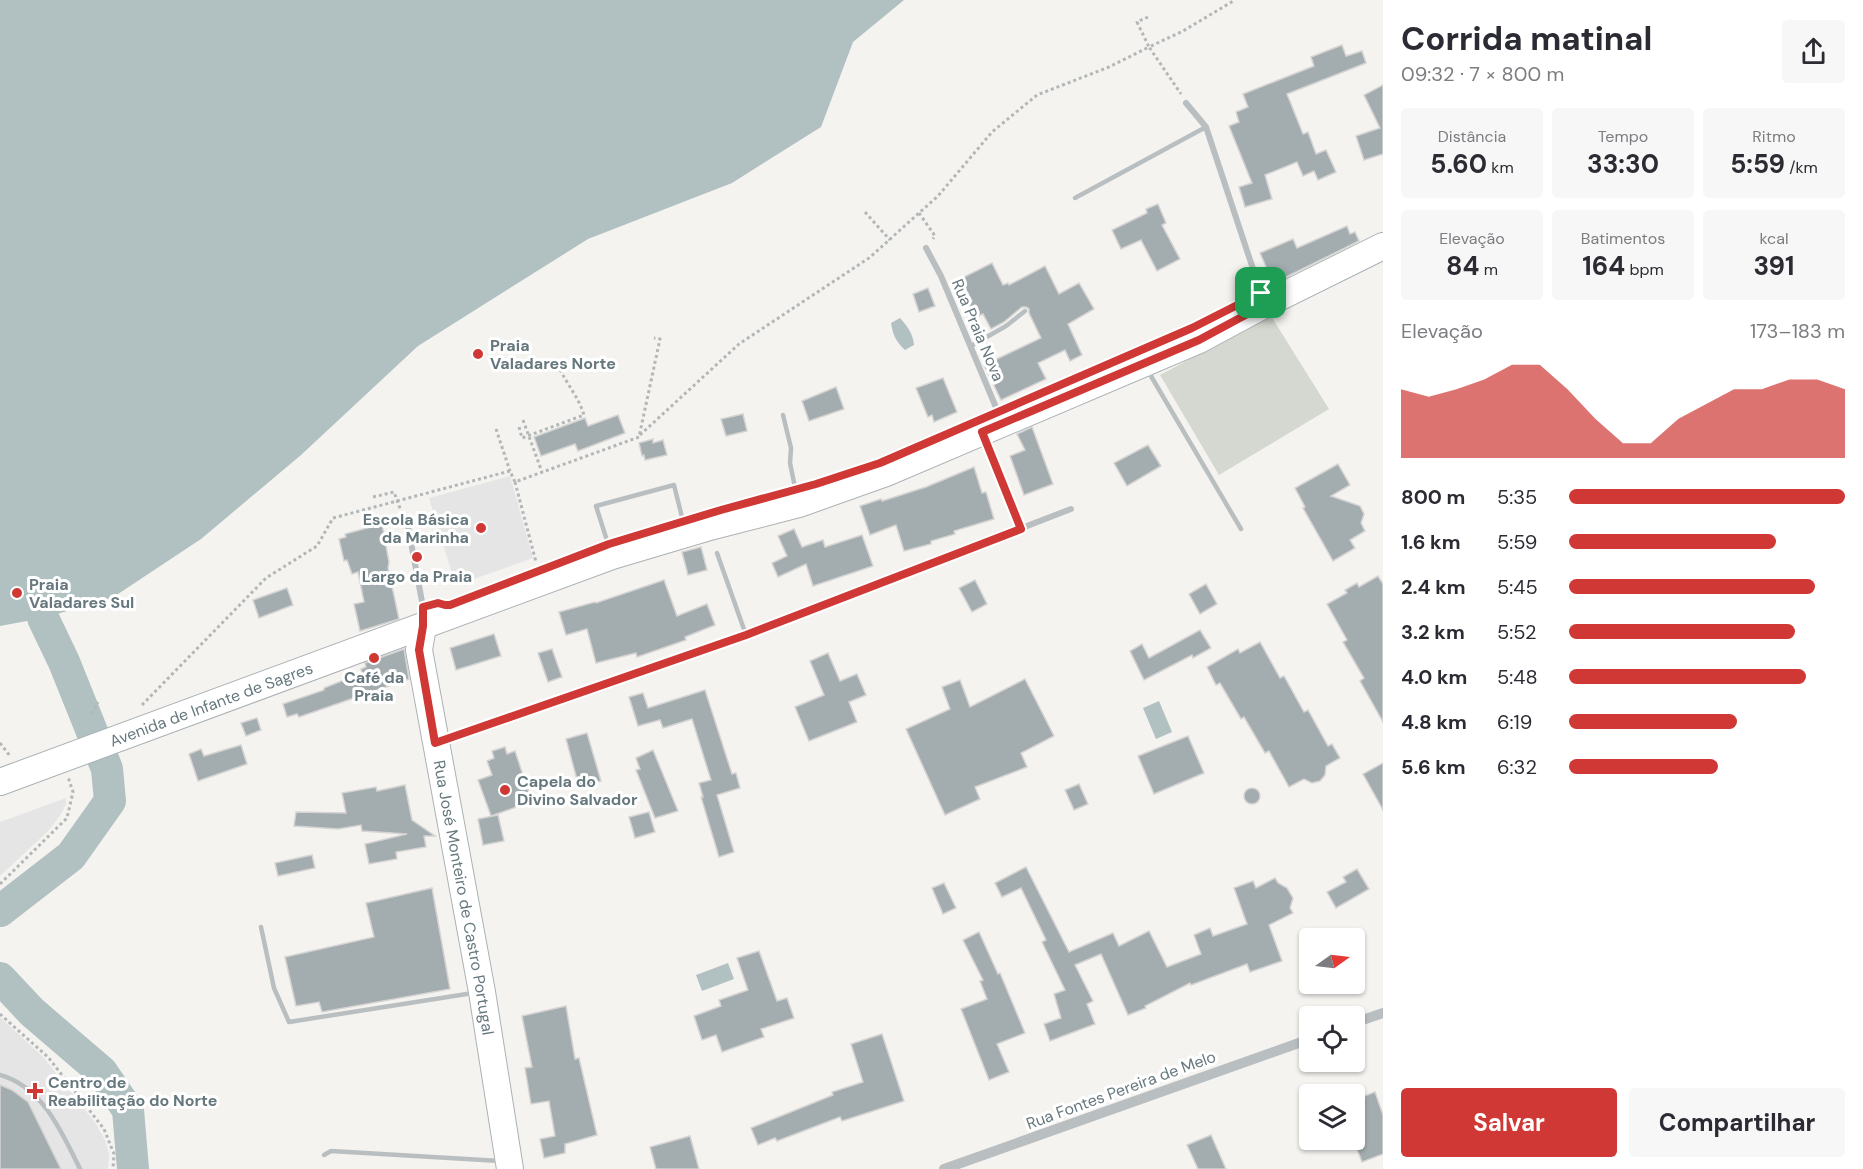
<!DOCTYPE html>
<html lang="pt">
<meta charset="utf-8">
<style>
:root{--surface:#fff;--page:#f7f7f7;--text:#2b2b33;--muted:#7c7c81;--accent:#cf3834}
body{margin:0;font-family:"DM Sans",sans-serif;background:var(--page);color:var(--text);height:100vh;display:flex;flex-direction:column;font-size:22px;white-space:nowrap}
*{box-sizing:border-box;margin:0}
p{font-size:20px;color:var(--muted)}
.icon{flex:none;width:33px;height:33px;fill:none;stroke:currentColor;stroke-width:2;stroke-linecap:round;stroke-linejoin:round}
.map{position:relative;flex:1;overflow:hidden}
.side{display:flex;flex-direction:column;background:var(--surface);width:480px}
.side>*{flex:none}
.needle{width:39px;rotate:76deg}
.controls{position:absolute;left:1299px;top:928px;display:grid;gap:12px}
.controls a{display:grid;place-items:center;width:66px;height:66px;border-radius:6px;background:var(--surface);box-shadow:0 2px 4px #0004;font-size:30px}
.pin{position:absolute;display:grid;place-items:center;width:51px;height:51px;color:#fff;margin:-26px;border-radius:12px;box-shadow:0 3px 9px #0006}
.round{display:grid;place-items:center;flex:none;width:63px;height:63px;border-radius:6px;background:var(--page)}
.headline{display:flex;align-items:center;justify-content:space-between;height:102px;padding:0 18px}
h1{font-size:33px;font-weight:700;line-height:45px}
.stats{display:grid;grid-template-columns:repeat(3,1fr);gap:9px;height:102px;padding:6px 18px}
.stats div{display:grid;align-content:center;border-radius:6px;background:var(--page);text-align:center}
.stats b{font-size:26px;font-weight:700}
.stats small{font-size:16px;font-weight:400}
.stats p{font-size:16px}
.chart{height:168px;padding:12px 18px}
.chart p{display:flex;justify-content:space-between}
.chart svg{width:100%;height:108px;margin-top:6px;fill:var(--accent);opacity:.7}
.button{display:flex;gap:12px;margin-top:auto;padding:12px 18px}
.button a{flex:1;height:69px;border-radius:6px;background:var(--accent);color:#fff;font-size:24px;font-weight:700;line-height:69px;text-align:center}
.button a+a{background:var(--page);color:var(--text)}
ul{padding:0 18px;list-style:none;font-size:20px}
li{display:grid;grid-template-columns:96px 72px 1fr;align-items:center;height:45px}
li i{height:15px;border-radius:8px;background:var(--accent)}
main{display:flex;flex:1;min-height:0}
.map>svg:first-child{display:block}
.built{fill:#e4e5e4}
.green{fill:#d4d8d0}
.water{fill:#b1c0c1}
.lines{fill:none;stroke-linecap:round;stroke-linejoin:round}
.river{stroke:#b1c0c1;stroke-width:32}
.building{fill:#a3acaf;stroke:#d5d4d3;stroke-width:1.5}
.secondary-casing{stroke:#abb2b5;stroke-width:28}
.path{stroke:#b3b7b8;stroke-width:3;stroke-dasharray:3 3;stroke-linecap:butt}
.service{stroke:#b9bec0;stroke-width:4.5}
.minor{stroke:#b9bec0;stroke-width:6}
.tertiary{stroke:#b9bec0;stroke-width:10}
.secondary{stroke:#fff;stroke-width:26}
.route-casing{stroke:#fff;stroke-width:12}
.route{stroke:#cf3834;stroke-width:8}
.poi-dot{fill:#cf3834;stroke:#fff;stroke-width:2}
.labels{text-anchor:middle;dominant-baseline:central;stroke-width:6;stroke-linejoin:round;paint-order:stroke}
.street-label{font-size:16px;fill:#66787e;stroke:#fff}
.poi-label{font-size:16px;font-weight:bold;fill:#66787e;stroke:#fff;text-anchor:start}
</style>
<main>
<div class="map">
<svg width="1383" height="1169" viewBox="0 0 1383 1169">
<rect width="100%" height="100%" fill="#f4f3f0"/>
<g class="built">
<path d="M 510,476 L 533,558 L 457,585 L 455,583 L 429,498 Z"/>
<path d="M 66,798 L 66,804 L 61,814 L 49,830 L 0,876 L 0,822 Z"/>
<path d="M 0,1017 L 44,1058 L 96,1124 L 105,1140 L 109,1154 L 108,1169 L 0,1169 Z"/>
</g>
<path class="green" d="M 1271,316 L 1329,409 L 1219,475 L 1160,375 Z"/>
<g class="water">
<path d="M 0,0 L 904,0 L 853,42 L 821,127 L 732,183 L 588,239 L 418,346 L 301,455 L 201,539 L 112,598 L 43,618 L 0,626 Z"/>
<path d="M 900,318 C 908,327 913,334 914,345 L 905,350 C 896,342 893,335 891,323 Z"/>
<path d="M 1159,701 L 1172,732 L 1156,739 L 1143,708 Z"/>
<path d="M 728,963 L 734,979 L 702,991 L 696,975 Z"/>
</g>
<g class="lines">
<g class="river">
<path d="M 0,911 L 71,856 L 110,801 L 107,769 L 64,662 L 43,618"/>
<path d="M 0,978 L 32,1012 L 102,1072 L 128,1110 L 133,1169"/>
</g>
</g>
<g class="building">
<path d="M 1342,45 L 1346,56 L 1362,51 L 1366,63 L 1287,94 L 1303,134 L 1308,132 L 1316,154 L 1326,150 L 1336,172 L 1318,180 L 1314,171 L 1303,176 L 1297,162 L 1265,175 L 1272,199 L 1245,207 L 1239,187 L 1252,183 L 1229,126 L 1239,122 L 1236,112 L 1248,107 L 1243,94 L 1314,66 L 1311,57 Z"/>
<path d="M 1383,85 L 1383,154 L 1364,160 L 1356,136 L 1380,128 L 1364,95 Z"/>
<path d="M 1158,204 L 1166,223 L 1162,225 L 1180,259 L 1157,271 L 1141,240 L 1121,249 L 1112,230 L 1147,213 L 1146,209 Z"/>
<path d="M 1347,226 L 1350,234 L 1355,232 L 1359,241 L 1280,280 L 1278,275 L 1271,278 L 1260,253 L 1293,239 L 1297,248 Z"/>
<path d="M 992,263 L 1003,285 L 1008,283 L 1009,285 L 1045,266 L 1059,294 L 1079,283 L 1094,309 L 1068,324 L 1082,355 L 1070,361 L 1065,350 L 1038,363 L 1046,379 L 1001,400 L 984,365 L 1041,338 L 1029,313 L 1029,309 L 1026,307 L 1022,307 L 1004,322 L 991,329 L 983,314 L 976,317 L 968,303 L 972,301 L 960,279 Z"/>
<path d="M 928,288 L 935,306 L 919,312 L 913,294 Z"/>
<path d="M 943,378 L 957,412 L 934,422 L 932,415 L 928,417 L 916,388 Z"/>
<path d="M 836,387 L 844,409 L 809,421 L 802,401 Z"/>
<path d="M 743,414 L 747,431 L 726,436 L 721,419 Z"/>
<path d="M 618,415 L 625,433 L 578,451 L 575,444 L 541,456 L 534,437 L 585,418 L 588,426 Z"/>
<path d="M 1032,427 L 1053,484 L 1024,495 L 1010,456 L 1025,450 L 1017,434 Z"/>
<path d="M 653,439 L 653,443 L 663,440 L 667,455 L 645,460 L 644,455 L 642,456 L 639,443 Z"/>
<path d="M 1148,445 L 1161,466 L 1127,486 L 1114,463 Z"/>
<path d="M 1338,464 L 1350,485 L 1331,496 L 1360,506 L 1364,514 L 1361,523 L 1365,531 L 1350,540 L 1355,548 L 1333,561 L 1303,508 L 1305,507 L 1295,488 Z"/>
<path d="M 974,467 L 982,493 L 986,492 L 994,519 L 954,531 L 955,534 L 931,541 L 931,544 L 904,551 L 896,525 L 870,535 L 860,506 L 881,499 L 882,501 L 926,487 Z"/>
<path d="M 382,524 L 389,562 L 388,568 L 399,619 L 360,631 L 354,604 L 364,602 L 358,572 L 352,574 L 347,560 L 344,561 L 339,539 L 346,537 L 345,534 Z"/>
<path d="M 794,529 L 802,547 L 823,540 L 825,547 L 862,535 L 873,566 L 813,586 L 806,564 L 778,577 L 772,563 L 787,556 L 778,536 Z"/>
<path d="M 701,547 L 707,570 L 688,575 L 682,552 Z"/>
<path d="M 1378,576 L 1383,584 L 1383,722 L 1360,681 L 1364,678 L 1343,642 L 1347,640 L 1327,604 L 1347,593 L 1345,590 L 1357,583 L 1359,587 Z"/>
<path d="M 664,580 L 677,616 L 707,604 L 715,625 L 685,637 L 686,640 L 637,657 L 636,653 L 596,663 L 587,629 L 566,635 L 559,612 L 595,602 L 596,603 Z"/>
<path d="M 975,580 L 987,604 L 972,612 L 959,588 Z"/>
<path d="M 1206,584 L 1217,604 L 1200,614 L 1189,594 Z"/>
<path d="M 287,588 L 293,605 L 259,618 L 253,600 Z"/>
<path d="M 1200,630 L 1211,648 L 1193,658 L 1192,655 L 1144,680 L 1130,651 L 1142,644 L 1149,658 Z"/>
<path d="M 494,634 L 501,656 L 456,670 L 450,648 Z"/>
<path d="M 1260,642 L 1280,678 L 1284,676 L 1304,712 L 1308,710 L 1328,746 L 1332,744 L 1340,758 L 1326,766 L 1325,775 L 1320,781 L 1312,783 L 1304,779 L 1289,787 L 1269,751 L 1265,753 L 1244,717 L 1241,719 L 1220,683 L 1216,685 L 1207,667 L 1238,649 L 1240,653 Z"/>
<path d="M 404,649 L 409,679 L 299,717 L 297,714 L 287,717 L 283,704 L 324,690 L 324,688 L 362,673 L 361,669 L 366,667 L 365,663 Z"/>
<path d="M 552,649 L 562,677 L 548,682 L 538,653 Z"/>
<path d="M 828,653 L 840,681 L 857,674 L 866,695 L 849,702 L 857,722 L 809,741 L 795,707 L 824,695 L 810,661 Z"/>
<path d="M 1025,679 L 1054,736 L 1021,753 L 1027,767 L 975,787 L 980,799 L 945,815 L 906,729 L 950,709 L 942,687 L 960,680 L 970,707 Z"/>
<path d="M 705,690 L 732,774 L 736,773 L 740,788 L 717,795 L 734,852 L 719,857 L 701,797 L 703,797 L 699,783 L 711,780 L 692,719 L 663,728 L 660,720 L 638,726 L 629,697 L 643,693 L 648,708 Z"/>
<path d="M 257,718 L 261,730 L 246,736 L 241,723 Z"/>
<path d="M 587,733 L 601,781 L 579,787 L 566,739 Z"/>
<path d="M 1188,736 L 1204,773 L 1154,794 L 1138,756 Z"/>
<path d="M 241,745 L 247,764 L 198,781 L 189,754 L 201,749 L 204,756 Z"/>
<path d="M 505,747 L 507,754 L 515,751 L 531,799 L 524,802 L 525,804 L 491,816 L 478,780 L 492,775 L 487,761 L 494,758 L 492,751 Z"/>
<path d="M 653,750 L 678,811 L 655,818 L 636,770 L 640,769 L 636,758 Z"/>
<path d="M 1383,763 L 1383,810 L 1363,774 Z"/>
<path d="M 1079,784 L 1088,804 L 1074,810 L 1065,790 Z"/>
<path d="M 405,785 L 412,820 L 435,836 L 424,836 L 426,847 L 396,852 L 397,859 L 369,864 L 365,844 L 407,834 L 362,831 L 361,825 L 338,829 L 294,826 L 296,812 L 346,813 L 342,793 L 376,787 L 377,791 Z"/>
<circle cx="1252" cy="796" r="8"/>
<path d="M 649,812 L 655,832 L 635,838 L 629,817 Z"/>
<path d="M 498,815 L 504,841 L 483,845 L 478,819 Z"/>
<path d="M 312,855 L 315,868 L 278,876 L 275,863 Z"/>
<path d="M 1026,867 L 1069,952 L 1113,933 L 1119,946 L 1149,931 L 1167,967 L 1201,954 L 1194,935 L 1210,928 L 1213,936 L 1247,924 L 1234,888 L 1253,881 L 1256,888 L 1275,878 L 1278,883 L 1287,888 L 1293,898 L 1290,908 L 1293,913 L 1269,925 L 1282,961 L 1250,972 L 1247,964 L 1191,985 L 1190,983 L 1145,1006 L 1146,1008 L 1128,1015 L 1101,954 L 1075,965 L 1093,1001 L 1087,1004 L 1095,1024 L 1050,1041 L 1044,1024 L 1061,1018 L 1054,994 L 1065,990 L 1042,942 L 1046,940 L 1021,888 L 1002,897 L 995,883 Z"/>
<path d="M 1357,869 L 1369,889 L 1336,908 L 1327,892 L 1346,882 L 1343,877 Z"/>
<path d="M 944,883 L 956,908 L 943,914 L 932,888 Z"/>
<path d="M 432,888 L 450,989 L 322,1012 L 319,1002 L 296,1006 L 285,957 L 374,937 L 366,903 Z"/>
<path d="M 979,932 L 998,974 L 1000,973 L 1025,1033 L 997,1044 L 1009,1072 L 989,1080 L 961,1009 L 987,999 L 980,981 L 983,980 L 963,940 Z"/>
<path d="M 759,951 L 777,1001 L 787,998 L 794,1018 L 761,1029 L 764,1037 L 722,1052 L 716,1035 L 702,1040 L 694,1016 L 721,1006 L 719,1000 L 748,990 L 737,958 Z"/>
<path d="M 566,1006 L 575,1059 L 579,1058 L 597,1135 L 565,1144 L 565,1153 L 544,1158 L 540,1139 L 555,1136 L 549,1101 L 531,1104 L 525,1068 L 532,1067 L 522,1016 Z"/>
<path d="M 882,1034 L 904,1101 L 842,1121 L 840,1117 L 777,1141 L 775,1138 L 758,1145 L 751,1128 L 833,1095 L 832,1092 L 863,1082 L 851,1044 Z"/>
<path d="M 0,1085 L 12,1090 L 28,1102 L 61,1169 L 0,1169 Z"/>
<path d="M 1375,1092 L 1383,1115 L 1383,1154 L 1362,1162 L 1354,1141 L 1354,1100 Z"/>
<path d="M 1211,1135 L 1226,1169 L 1198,1169 L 1187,1145 Z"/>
<path d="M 690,1136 L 699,1169 L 656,1169 L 650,1147 Z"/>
</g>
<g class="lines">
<defs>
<g id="secondary">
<path id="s1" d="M 423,626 L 419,650 L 482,992 L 510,1169"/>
<path id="s2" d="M 0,782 L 612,556 L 706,528 L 799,504 L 886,473 L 1199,340 L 1264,305 L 1383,246"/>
</g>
</defs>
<use href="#secondary" class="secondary-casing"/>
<g class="path">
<path d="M 1148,17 L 1137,22 L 1149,47 L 1183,31 L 1235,0"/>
<path d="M 865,212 L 890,240"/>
<path d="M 919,213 L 935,236 L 933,239"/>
<path d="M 523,420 L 542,472"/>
<path d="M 519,427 L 522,438 L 584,415 C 578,395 563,380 556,360"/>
<path d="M 496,429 L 510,471"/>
<path d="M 640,435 L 739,344 L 869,258 L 938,196 L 992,132 L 1037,95 L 1109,67 L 1149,47 L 1181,94"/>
<path d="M 515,482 L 536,562"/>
<path d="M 373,497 L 394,492 L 401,511"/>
<path d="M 142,705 L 266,578 L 317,546 L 333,518 L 510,471 L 515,482 L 639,437 L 660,339 L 654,338"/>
<path d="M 92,714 L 98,702"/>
<path d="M 0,743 L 10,756"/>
<path d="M 0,884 L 67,818 L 73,792 L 68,777"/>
<path d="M 0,1014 L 48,1057 L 104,1129 L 114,1154 L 113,1169"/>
</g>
<g class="service">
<path d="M 1075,198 L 1206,127"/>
<path d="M 971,346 L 1006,326 L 1025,311"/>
<path d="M 1148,371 L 1241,529"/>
<path d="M 783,415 L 791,448 L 790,463 L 797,497"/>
<path d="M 610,550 L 596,506 L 674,485 L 684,525"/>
<path d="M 717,553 L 746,635"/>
<path d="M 261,927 L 274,988 L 289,1022 L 473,993"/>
<path d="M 0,1075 C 43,1087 62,1133 80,1169"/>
<path d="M 324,1155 L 331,1151 L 500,1161"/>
</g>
<g class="minor">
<path d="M 1186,103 L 1206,127 L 1263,299"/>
<path d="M 926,248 L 941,276 L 1000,417"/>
<path d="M 984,438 L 1021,529"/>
<path d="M 407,521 L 423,607 L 423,620"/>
<path d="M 441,741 L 746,635 L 1071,509"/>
</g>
<g class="tertiary">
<path d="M 1354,1023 L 1383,1013"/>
<path d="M 944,1169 L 1310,1039"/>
</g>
<use href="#secondary" class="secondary"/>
</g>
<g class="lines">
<defs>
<path id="route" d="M 1261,293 L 1264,305 L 1199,340 L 982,432 L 1021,529 L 746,635 L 435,743 L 419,650 L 423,626 L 423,607 L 438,603 L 445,605 L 450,605 L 609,544 L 721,510 L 816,484 L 880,463 L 1192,328 Z"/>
</defs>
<use href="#route" class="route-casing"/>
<use href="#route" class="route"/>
</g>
<g class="poi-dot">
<circle cx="478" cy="354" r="6"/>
<circle cx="481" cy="528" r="6"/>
<circle cx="417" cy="557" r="6"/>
<circle cx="17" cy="593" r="6"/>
<circle cx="374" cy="658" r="6"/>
<circle cx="505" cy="790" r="6"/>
<path d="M32 1082h6v6h6v6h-6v6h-6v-6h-6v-6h6z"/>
</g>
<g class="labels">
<g class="street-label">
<text transform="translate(978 330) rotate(67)">Rua Praia Nova</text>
<text stroke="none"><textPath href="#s2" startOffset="225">Avenida de Infante de Sagres</textPath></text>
<text stroke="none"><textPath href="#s1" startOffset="276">Rua José Monteiro de Castro Portugal</textPath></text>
<text transform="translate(1121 1090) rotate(-20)">Rua Fontes Pereira de Melo</text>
</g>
<g class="poi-label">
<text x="490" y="345">Praia<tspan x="490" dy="18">Valadares Norte</tspan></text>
<text x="469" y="519" text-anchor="end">Escola Básica<tspan x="469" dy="18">da Marinha</tspan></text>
<text x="417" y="576" text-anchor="middle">Largo da Praia</text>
<text x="29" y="584">Praia<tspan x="29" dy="18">Valadares Sul</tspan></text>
<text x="374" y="677" text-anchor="middle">Café da<tspan x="374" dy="18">Praia</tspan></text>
<text x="517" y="781">Capela do<tspan x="517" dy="18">Divino Salvador</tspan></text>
<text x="48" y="1082">Centro de<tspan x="48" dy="18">Reabilitação do Norte</tspan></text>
</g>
</g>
</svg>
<div class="controls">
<a><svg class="needle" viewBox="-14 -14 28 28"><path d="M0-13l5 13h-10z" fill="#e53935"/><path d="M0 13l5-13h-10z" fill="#7c7c81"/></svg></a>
<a><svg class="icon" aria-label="locate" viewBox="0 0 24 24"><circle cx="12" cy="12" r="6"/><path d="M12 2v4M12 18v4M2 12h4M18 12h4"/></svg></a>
<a><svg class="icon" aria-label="layers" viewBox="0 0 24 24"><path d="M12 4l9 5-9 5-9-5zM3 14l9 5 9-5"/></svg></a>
</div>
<div class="pin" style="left:1261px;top:293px;background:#1e9e55"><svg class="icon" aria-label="arrive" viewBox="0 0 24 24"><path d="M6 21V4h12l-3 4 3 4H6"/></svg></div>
</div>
<section class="side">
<div class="headline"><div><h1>Corrida matinal</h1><p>09:32 · 7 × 800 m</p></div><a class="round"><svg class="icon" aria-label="share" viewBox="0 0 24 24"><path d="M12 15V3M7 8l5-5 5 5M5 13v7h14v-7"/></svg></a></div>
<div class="stats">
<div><p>Distância</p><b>5.60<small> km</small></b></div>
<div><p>Tempo</p><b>33:30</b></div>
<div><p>Ritmo</p><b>5:59<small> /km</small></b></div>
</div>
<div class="stats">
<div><p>Elevação</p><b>84<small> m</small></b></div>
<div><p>Batimentos</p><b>164<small> bpm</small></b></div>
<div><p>kcal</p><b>391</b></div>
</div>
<div class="chart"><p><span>Elevação</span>173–183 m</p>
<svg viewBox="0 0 160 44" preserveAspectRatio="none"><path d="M0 44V16L10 19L20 16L30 12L40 6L50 6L60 16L70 28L80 38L90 38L100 28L110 22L120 16L130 16L140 12L150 12L160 16V44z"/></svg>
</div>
<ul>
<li><b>800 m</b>5:35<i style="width:100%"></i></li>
<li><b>1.6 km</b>5:59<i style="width:75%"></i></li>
<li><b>2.4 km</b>5:45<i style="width:89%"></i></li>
<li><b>3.2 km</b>5:52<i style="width:82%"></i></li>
<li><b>4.0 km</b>5:48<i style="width:86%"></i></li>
<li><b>4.8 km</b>6:19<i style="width:61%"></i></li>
<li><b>5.6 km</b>6:32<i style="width:54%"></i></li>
</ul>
<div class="button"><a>Salvar</a><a>Compartilhar</a></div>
</section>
</main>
